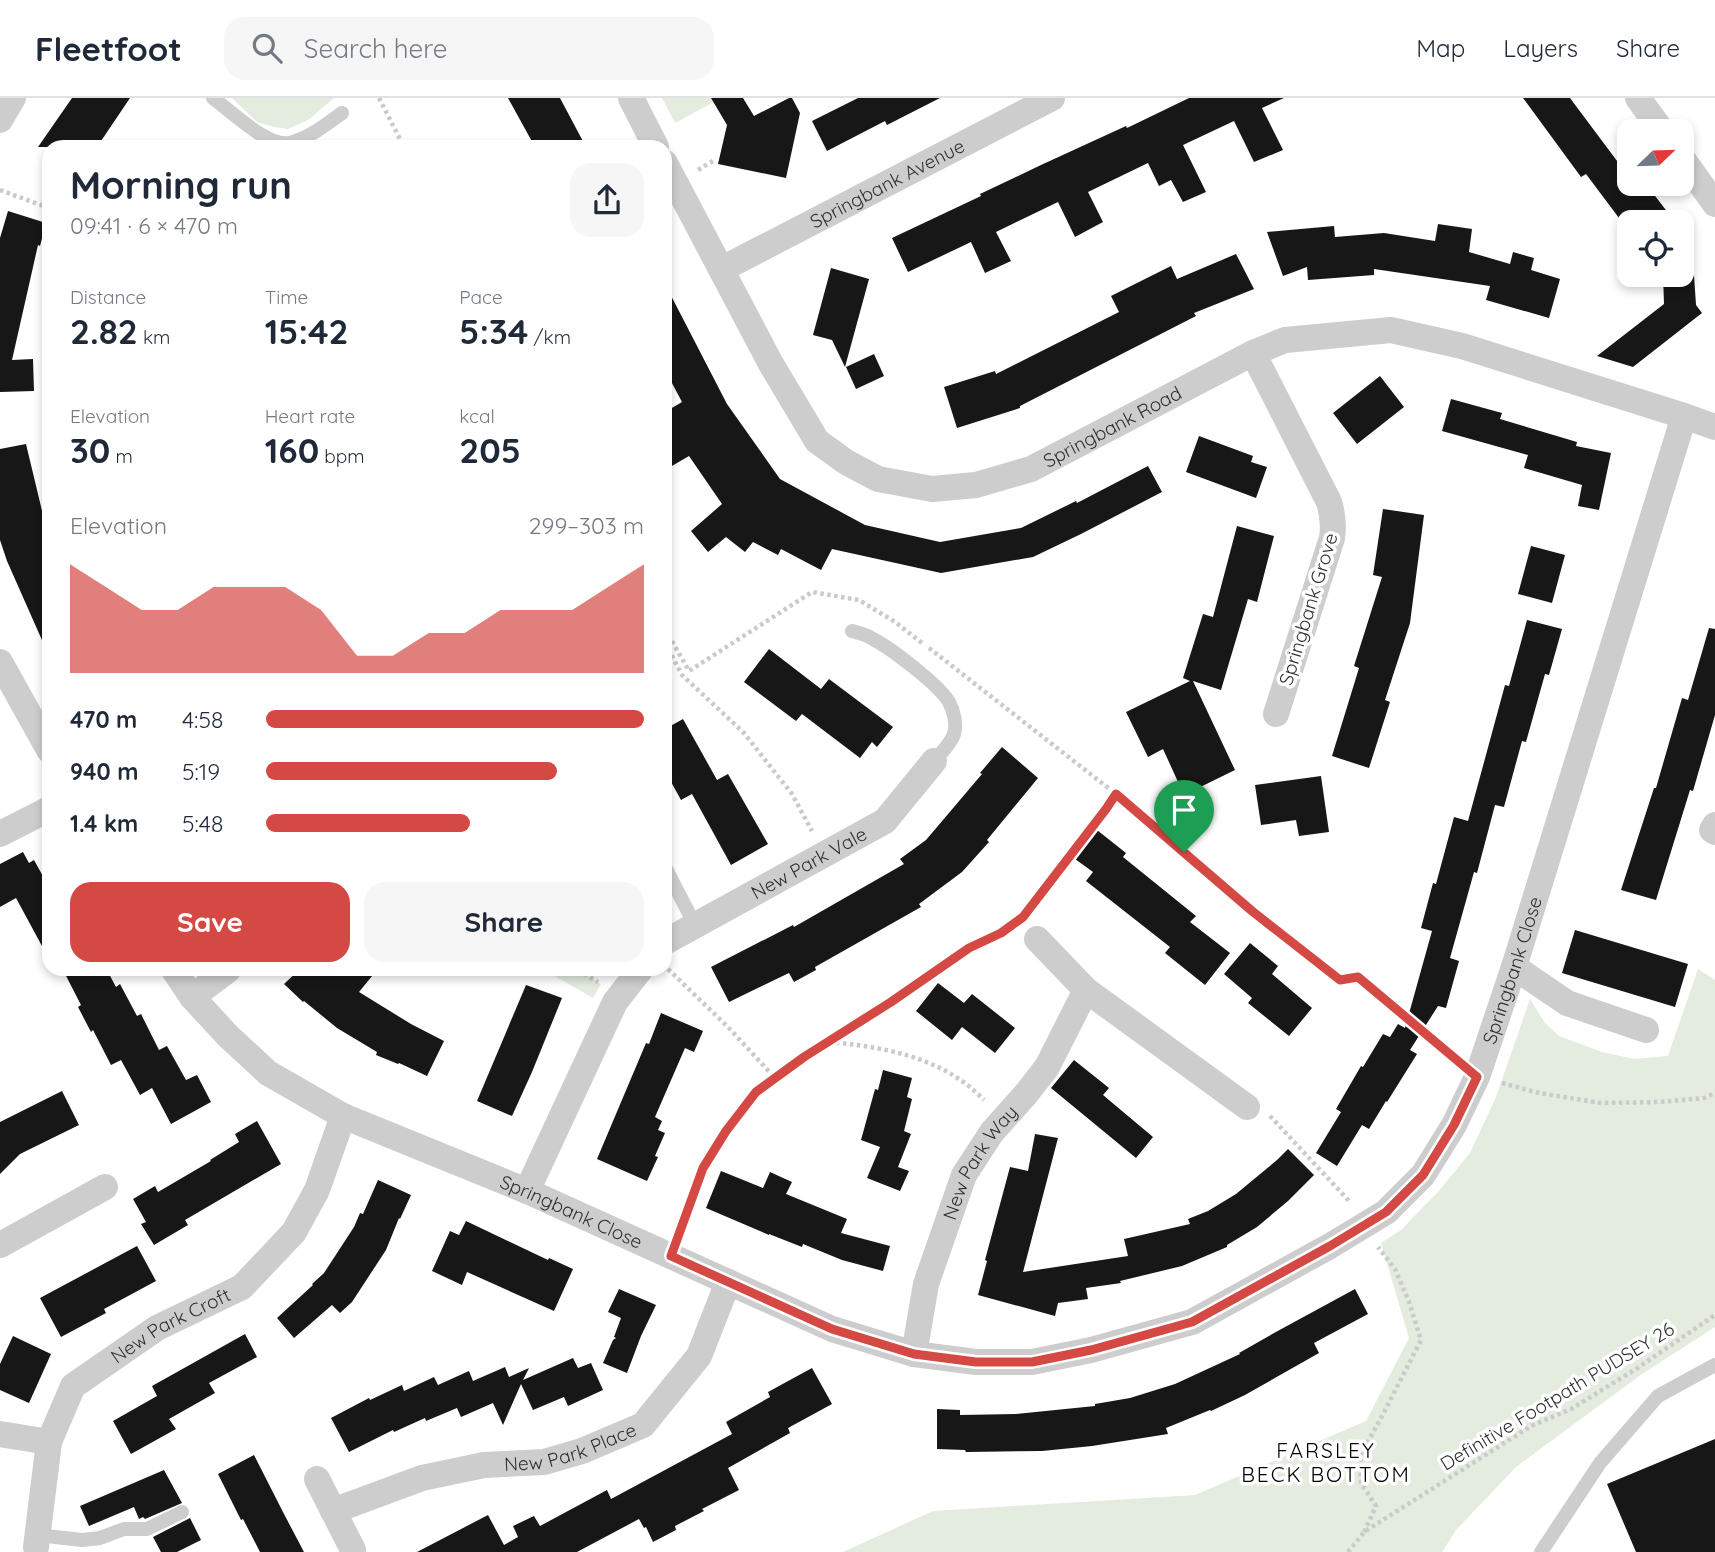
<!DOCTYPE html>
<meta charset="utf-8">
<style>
:root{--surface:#fff;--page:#f6f6f7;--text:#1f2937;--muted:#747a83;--line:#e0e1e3;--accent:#d44944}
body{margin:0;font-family:Quicksand,sans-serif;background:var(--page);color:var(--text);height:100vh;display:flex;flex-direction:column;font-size:26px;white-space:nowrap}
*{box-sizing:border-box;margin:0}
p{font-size:23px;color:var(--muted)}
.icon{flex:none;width:38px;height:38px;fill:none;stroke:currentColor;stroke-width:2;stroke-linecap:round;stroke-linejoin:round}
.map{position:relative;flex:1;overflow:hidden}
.side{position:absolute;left:42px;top:42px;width:630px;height:836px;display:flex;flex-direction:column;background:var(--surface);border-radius:21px;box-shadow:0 4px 10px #0003}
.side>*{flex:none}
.needle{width:46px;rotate:67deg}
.buttons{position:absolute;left:1617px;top:21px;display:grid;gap:14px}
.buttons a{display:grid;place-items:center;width:77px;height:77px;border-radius:14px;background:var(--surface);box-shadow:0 4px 10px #0003;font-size:35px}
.pin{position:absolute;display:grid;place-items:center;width:60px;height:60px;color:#fff;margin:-72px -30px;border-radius:50% 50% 50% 0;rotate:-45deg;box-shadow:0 0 7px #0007}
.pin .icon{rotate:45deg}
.round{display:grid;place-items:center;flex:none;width:74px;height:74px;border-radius:21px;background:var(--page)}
.head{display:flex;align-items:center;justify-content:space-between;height:119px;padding:0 28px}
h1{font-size:38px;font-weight:700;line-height:52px}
.figures{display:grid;grid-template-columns:repeat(3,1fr);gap:10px;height:119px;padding:7px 28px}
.figures div{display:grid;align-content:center}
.figures b{font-size:35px;font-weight:700}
.figures small{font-size:19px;font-weight:400}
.figures p{font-size:19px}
.chart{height:196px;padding:14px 28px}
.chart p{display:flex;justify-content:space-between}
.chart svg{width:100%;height:126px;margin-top:7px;fill:var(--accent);opacity:.7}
.action{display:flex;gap:14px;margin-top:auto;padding:14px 28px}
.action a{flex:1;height:80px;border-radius:21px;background:var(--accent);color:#fff;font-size:28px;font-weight:700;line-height:80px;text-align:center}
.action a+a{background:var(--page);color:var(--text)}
ul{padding:0 28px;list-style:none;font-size:23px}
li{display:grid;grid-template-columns:112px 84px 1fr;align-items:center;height:52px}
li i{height:18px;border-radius:9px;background:var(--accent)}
header{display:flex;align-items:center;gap:42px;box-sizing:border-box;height:98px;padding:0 35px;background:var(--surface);border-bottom:2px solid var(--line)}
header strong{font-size:33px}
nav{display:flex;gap:38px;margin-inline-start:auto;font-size:24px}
.search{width:490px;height:63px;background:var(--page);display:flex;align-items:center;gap:18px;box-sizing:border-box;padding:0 24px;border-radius:21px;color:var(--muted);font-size:26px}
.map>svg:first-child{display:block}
.green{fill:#e4ebdf}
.building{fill:#171717}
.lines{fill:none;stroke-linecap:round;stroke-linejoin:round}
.path{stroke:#cacaca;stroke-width:4.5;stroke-dasharray:3.5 3.5;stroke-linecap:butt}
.service{stroke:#cdcdcd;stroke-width:14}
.minor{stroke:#cdcdcd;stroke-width:26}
.route-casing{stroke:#fff;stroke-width:14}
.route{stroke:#d44944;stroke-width:9}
.labels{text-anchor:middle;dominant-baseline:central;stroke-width:7;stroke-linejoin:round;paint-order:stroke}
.street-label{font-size:19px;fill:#303030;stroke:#fff}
.neighbourhood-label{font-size:21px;letter-spacing:2px;fill:#000;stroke:#fff}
</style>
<header>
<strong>Fleetfoot</strong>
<div class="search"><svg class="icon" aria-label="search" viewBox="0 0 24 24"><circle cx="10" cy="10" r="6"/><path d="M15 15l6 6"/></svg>Search here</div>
<nav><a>Map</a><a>Layers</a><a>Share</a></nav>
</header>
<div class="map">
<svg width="1715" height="1454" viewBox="0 0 1715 1454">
<rect width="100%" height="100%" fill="#fff"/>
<g class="green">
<path d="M 232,0 L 334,0 L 308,22 L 288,31 L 274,29 L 257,24 Z"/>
<path d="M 662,0 L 721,0 L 675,25 Z"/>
<path d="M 1698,871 L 1715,882 L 1715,1229 L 1642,1276 L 1516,1369 L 1456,1432 L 1442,1454 L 843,1454 L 933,1413 L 1195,1397 L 1366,1323 L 1409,1240 L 1381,1145 L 1401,1132 L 1438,1094 L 1470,1055 L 1496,999 L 1530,901 L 1545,925 L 1559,938 L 1602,954 L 1634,961 L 1668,958 Z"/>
<path d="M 544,872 L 578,872 L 601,886 L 593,900 Z"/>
</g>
<g class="building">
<path d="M 72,0 L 130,0 L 97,49 L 38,49 Z"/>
<path d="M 508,0 L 560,0 L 586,49 L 535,49 Z"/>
<path d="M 711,0 L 743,0 L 754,18 L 789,0 L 792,0 L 800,15 L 786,80 L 718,66 L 727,27 Z"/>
<path d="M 858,0 L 940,0 L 887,27 L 885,23 L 827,53 L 812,23 Z"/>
<path d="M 1189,0 L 1284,0 L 1262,10 L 1283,52 L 1254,64 L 1234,23 L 1183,47 L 1206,94 L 1183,104 L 1171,82 L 1159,88 L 1148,65 L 1088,94 L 1103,124 L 1075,139 L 1058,104 L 996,134 L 1011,163 L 985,175 L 971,144 L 908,174 L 892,140 L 981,98 L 980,96 L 1041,67 L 1126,28 L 1127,30 Z"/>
<path d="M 1523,0 L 1570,0 L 1629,79 L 1629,86 L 1646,86 L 1675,124 L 1622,124 L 1586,76 L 1581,79 Z"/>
<path d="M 8,113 L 46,125 L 40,148 L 38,147 L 12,262 L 33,261 L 34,293 L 0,294 L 0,140 Z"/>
<path d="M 1438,126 L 1472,131 L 1469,154 L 1510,166 L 1513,154 L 1534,160 L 1531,172 L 1560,181 L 1549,220 L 1486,202 L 1490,188 L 1374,171 L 1374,177 L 1308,182 L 1307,169 L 1283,178 L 1267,134 L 1334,128 L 1335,139 L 1384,135 L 1435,143 Z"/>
<path d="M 1236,156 L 1254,191 L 1194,215 L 1196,218 L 1020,308 L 1020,310 L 957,330 L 944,289 L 995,273 L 996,276 L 1119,214 L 1111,198 L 1171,168 L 1177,181 Z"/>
<path d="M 831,170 L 869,181 L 845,269 L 832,242 L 813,237 Z"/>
<path d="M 1663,177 L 1694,177 L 1696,207 L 1702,215 L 1633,269 L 1597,258 L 1664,206 Z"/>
<path d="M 665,186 L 727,306 L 780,381 L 865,427 L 940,444 L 1021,430 L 1076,403 L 1077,405 L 1148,368 L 1162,394 L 1081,436 L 1033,459 L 941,475 L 832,451 L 821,472 L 781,451 L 778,457 L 753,444 L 745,454 L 726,439 L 708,454 L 691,433 L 722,406 L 689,358 L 665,372 L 665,314 L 682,304 L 665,272 Z"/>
<path d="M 874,256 L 884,278 L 856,291 L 846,269 Z"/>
<path d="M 1380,278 L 1404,309 L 1357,346 L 1333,315 Z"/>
<path d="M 1451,301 L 1502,315 L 1500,321 L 1577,344 L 1576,348 L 1611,355 L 1599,412 L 1578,408 L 1582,387 L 1524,370 L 1528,357 L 1442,333 Z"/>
<path d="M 1199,338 L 1253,358 L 1251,364 L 1267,369 L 1256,400 L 1186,374 Z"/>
<path d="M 26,346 L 44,421 L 49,419 L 49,558 L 7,463 L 0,442 L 0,351 Z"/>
<path d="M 1383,411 L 1424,417 L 1410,525 L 1385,602 L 1390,604 L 1369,670 L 1332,658 L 1359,570 L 1354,568 L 1382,479 L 1373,477 Z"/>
<path d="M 1237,428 L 1274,438 L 1257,504 L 1248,501 L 1221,592 L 1193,583 L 1235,672 L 1184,697 L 1163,651 L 1148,659 L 1126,614 L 1190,583 L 1183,580 L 1203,516 L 1213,519 Z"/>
<path d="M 1531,448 L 1565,457 L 1552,505 L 1518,496 Z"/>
<path d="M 1527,522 L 1562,531 L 1549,577 L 1545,576 L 1526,644 L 1522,643 L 1504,709 L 1495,707 L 1477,775 L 1474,774 L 1450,860 L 1459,863 L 1446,910 L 1438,908 L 1410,952 L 1417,956 L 1387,1004 L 1386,1003 L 1369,1031 L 1362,1027 L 1337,1068 L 1316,1055 L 1341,1014 L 1336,1011 L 1361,968 L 1363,969 L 1383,936 L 1390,939 L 1398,926 L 1405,930 L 1432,833 L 1421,830 L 1433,785 L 1436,786 L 1454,719 L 1468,723 L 1505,587 L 1509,588 Z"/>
<path d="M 1709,530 L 1715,531 L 1715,617 L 1693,693 L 1690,692 L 1656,802 L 1621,792 L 1654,690 L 1656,690 L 1682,600 L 1688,602 Z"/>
<path d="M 769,551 L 821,591 L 829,581 L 893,629 L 877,649 L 872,644 L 860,660 L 802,616 L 796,623 L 744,584 Z"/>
<path d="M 683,621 L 717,682 L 728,676 L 768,746 L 731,767 L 692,696 L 681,702 L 665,673 L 665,631 Z"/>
<path d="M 1002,649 L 1038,680 L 987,742 L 989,744 L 962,774 L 919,806 L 921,809 L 815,869 L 816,872 L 794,884 L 789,875 L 729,904 L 711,869 L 793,827 L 794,829 L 904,766 L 900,761 L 926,742 L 982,676 L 980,675 Z"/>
<path d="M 1321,678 L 1329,734 L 1299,738 L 1296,722 L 1261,727 L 1255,687 Z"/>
<path d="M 1097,732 L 1126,755 L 1123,759 L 1196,818 L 1190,824 L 1230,855 L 1205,887 L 1165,855 L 1170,849 L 1086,783 L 1093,774 L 1075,761 Z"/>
<path d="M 23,754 L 29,765 L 34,762 L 49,789 L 49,861 L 16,800 L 0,809 L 0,766 Z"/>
<path d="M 1575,832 L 1688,866 L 1675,909 L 1562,875 Z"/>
<path d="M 1250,845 L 1278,868 L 1272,876 L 1312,910 L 1289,938 L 1248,905 L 1252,900 L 1224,876 Z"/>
<path d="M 63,872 L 107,872 L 116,889 L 120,886 L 137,918 L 141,916 L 159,952 L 167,948 L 186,982 L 197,977 L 211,1004 L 171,1026 L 152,990 L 140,997 L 121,962 L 111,967 L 93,932 L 91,934 L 78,909 L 81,907 Z"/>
<path d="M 299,872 L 377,872 L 359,894 L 411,926 L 444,943 L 427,978 L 399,965 L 398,966 L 376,957 L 377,954 L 337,930 L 304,903 L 303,904 L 284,886 Z"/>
<path d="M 938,885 L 964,905 L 972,896 L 1015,930 L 995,955 L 962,929 L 952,942 L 916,913 Z"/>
<path d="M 526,887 L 562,900 L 532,974 L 512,1018 L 477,1003 Z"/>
<path d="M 661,915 L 703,933 L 694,954 L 685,950 L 655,1019 L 662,1023 L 658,1032 L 665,1035 L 655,1058 L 658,1059 L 647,1083 L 597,1061 L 646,945 L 649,946 Z"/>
<path d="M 1074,962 L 1109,990 L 1103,997 L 1153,1039 L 1136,1060 L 1051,990 Z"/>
<path d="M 883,972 L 912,980 L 907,999 L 912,1001 L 904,1033 L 911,1036 L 898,1069 L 909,1073 L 900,1093 L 867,1080 L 880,1049 L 861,1042 L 875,991 L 878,992 Z"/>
<path d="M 62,993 L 79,1027 L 20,1056 L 0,1076 L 0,1024 Z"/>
<path d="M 257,1023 L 281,1066 L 185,1122 L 188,1127 L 154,1147 L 141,1126 L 146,1124 L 133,1101 L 155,1088 L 158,1094 L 211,1063 L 210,1062 L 239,1044 L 235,1036 Z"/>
<path d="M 1035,1036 L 1058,1040 L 1023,1174 L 1128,1158 L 1124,1141 L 1190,1126 L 1188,1121 L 1208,1113 L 1236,1096 L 1277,1062 L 1288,1051 L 1314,1077 L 1288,1103 L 1257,1129 L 1227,1147 L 1227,1149 L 1182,1168 L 1120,1183 L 1121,1185 L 1086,1190 L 1088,1201 L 1058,1205 L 1055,1218 L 978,1197 L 987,1163 L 985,1162 L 1010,1069 L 1028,1073 Z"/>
<path d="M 721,1073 L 763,1090 L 770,1074 L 792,1084 L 786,1096 L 847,1121 L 841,1135 L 890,1148 L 883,1173 L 842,1162 L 803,1146 L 802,1149 L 769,1136 L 769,1137 L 706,1110 Z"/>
<path d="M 378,1082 L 411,1097 L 400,1121 L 399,1120 L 386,1152 L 352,1204 L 340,1215 L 332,1207 L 294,1240 L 277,1220 L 313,1187 L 312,1186 L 324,1175 L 354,1129 L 360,1115 L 363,1116 Z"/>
<path d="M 466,1123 L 548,1162 L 549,1160 L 573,1171 L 554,1213 L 467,1174 L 462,1187 L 432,1173 L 450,1133 L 459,1137 Z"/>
<path d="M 137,1148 L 156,1183 L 104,1211 L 106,1215 L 61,1239 L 40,1200 Z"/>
<path d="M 619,1191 L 656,1207 L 641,1238 L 627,1275 L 603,1265 L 613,1242 L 616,1240 L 614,1239 L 621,1220 L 608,1214 Z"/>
<path d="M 1355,1191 L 1368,1216 L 1314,1245 L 1319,1255 L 1245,1297 L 1211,1313 L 1210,1312 L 1166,1330 L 1168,1336 L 1092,1348 L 1042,1353 L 966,1354 L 965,1352 L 937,1351 L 937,1311 L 960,1312 L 960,1317 L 1016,1316 L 1095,1308 L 1095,1306 L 1130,1300 L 1175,1286 L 1240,1256 L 1239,1255 L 1274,1235 Z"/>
<path d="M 245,1236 L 257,1259 L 209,1285 L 215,1295 L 169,1321 L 176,1331 L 131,1356 L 113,1323 L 157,1298 L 152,1288 Z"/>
<path d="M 13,1238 L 51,1256 L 29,1305 L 0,1292 L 0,1266 Z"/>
<path d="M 573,1260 L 578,1270 L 591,1265 L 603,1292 L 568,1308 L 564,1299 L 533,1312 L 521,1286 L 503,1327 L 493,1305 L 461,1319 L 457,1310 L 426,1323 L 425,1320 L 394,1334 L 393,1332 L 349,1354 L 331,1320 L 369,1300 L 370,1302 L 402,1287 L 404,1293 L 434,1279 L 438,1287 L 469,1273 L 473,1283 L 505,1269 L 509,1279 L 529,1270 L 523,1282 Z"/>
<path d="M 812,1270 L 832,1306 L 788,1330 L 790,1335 L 728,1370 L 739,1392 L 702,1411 L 704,1413 L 675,1428 L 676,1432 L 653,1444 L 646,1429 L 644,1430 L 639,1421 L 577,1454 L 417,1454 L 488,1417 L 504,1447 L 518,1439 L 513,1428 L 534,1418 L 540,1428 L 607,1392 L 611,1401 L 732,1336 L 726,1324 L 770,1299 L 768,1294 Z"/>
<path d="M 1715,1341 L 1715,1454 L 1636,1454 L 1607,1386 Z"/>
<path d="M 254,1357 L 284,1416 L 304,1454 L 260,1454 L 243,1421 L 241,1422 L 218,1376 Z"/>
<path d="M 164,1372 L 182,1405 L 145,1421 L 143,1419 L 139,1421 L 134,1409 L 89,1428 L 80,1408 Z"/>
<path d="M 190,1420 L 201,1442 L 177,1454 L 161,1454 L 153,1439 Z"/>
</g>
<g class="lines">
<g class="path">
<path d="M 379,0 L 404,49"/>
<path d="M 698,72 L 713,63"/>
<path d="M 0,92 L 49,110"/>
<path d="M 665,531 L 689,573 L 812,494 L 859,502 L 895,524 L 922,545"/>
<path d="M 665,545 L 682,577 L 744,635 L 792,696 L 812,733"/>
<path d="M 929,550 L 1116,696"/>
<path d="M 1026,816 L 1106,711 L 1116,696 L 1252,813 L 1340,882 L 1358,879 L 1455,961"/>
<path d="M 668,871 L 728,929 L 775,980"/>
<path d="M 578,872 L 598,884"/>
<path d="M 829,944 C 884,949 943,959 984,1002"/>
<path d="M 1502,985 L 1539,995 L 1601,1005 L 1659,1004 L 1704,1000 L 1715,995"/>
<path d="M 1270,1018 L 1350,1104"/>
<path d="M 680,1132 L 703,1070 L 726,1033 L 756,994 L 804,959 L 891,904 L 969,851 L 1001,835 L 1014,826"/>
<path d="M 1364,1434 L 1376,1408 L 1361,1385 L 1360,1358 L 1380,1322 L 1421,1242 L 1409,1204 L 1395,1171 L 1378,1149"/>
<path d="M 1348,1454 L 1364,1434 L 1531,1328 L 1571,1311 L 1636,1271 L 1715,1217"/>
</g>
<g class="service">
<path d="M 213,0 C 231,13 267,49 289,45 C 308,41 327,26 342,15"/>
<path d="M 852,533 C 859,535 867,537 873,541 C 892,551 939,587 949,604 C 954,613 957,627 954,636 C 950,647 941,655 934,663"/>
<path d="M 665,769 L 695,827"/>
<path d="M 37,1437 L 82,1442 L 100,1440 L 124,1431 L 147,1431 L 182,1414"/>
<path d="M 1541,1454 L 1600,1365 L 1658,1298 L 1715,1267"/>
</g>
<g class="minor">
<path d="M 631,0 L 656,49"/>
<path d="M 1638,0 L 1662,33"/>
<path d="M 0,22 L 13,0"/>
<path d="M 1682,60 L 1715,106"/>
<path id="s1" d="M 665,65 L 771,266 L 817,343 L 846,364 L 878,381 L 932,391 L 976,387 L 1031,371 L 1253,255 L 1285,242 L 1391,232 L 1462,248 L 1684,318 L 1715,329"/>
<path id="s2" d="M 722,171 L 1052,0"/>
<path d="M 1253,255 L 1329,404 C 1333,417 1334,427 1332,440 L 1276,616"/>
<path d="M 0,564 L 49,652"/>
<path d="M 1715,727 L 1712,732 L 1715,734"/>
<path d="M 0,736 L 49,711"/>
<path d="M 1037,841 L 1086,892 L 1247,1009"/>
<path id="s3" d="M 665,844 L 885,723 L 934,663"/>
<path d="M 1514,869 L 1567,905 L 1646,932"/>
<path id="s4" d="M 174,872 L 192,899 L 228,938 L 268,975 L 343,1018 L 527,1093 L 832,1231 L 914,1256 L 976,1264 L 1032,1264 L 1091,1252 L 1192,1224 L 1330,1148 L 1386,1114 L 1423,1077 L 1454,1027 L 1477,979 L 1514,869 L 1684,318"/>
<path d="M 192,899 L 228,872"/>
<path d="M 527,1093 L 615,904 L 640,872"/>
<path d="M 0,1147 L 105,1089"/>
<path id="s5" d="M 914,1256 L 926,1186 L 964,1077 L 992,1034 L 1026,996 L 1047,969 L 1086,892"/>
<path d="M 0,1336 L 49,1344"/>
<path d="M 317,1381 L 353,1452"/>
<path id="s6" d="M 333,1413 L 422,1380 L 484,1367 L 544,1364 L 582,1353 L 643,1327 L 699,1258 L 728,1184"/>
<path id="s7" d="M 36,1449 L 49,1344 L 73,1288 L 157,1230 L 242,1189 L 294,1134 L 317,1092 L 343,1018"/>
</g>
</g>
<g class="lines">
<defs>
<path id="route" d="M 1116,696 L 1252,813 L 1340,882 L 1358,879 L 1477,979 L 1454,1027 L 1423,1077 L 1386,1114 L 1330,1148 L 1192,1224 L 1091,1252 L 1032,1264 L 976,1264 L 914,1256 L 832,1231 L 671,1158 L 703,1070 L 726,1033 L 756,994 L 804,959 L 891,904 L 969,850 L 1001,835 L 1023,819 L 1106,711 Z"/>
</defs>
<use href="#route" class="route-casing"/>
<use href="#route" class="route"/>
</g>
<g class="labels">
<g class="street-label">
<text stroke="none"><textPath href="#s2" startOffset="186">Springbank Avenue</textPath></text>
<text stroke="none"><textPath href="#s1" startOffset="637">Springbank Road</textPath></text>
<text transform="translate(1308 511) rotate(-73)">Springbank Grove</text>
<text stroke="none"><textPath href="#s3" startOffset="164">New Park Vale</textPath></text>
<text stroke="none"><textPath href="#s4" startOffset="1629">Springbank Close</textPath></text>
<text stroke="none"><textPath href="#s5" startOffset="205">New Park Way</textPath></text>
<text stroke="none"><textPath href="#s4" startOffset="474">Springbank Close</textPath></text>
<text stroke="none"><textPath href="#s7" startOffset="282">New Park Croft</textPath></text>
<text transform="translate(1557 1298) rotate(-31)">Definitive Footpath PUDSEY 26</text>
<text stroke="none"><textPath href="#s6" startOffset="247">New Park Place</textPath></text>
</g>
<g class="neighbourhood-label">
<text x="1326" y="1352">FARSLEY<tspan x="1326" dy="24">BECK BOTTOM</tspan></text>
</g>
</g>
</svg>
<div class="buttons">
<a><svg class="needle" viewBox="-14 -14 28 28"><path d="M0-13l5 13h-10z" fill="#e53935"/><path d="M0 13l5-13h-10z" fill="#747a83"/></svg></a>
<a><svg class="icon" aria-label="locate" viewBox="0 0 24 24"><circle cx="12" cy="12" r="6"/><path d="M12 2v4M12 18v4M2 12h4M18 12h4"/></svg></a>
</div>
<div class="pin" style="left:1184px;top:754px;background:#1e9e55"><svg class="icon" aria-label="arrive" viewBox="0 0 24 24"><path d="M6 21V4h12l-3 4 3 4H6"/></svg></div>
<section class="side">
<div class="head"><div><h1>Morning run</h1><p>09:41 · 6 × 470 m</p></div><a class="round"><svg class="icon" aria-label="share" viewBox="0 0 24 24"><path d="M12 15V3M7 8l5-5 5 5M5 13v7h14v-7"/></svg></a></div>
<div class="figures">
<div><p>Distance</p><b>2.82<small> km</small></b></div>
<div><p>Time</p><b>15:42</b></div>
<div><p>Pace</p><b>5:34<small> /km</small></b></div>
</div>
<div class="figures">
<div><p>Elevation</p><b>30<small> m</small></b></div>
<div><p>Heart rate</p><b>160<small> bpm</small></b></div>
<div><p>kcal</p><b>205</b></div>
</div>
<div class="chart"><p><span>Elevation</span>299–303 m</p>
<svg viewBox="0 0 160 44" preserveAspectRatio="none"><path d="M0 44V6L10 14L20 22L30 22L40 14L50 14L60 14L70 22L80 38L90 38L100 30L110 30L120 22L130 22L140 22L150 14L160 6V44z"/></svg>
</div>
<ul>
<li><b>470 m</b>4:58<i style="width:100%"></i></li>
<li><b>940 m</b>5:19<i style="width:77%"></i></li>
<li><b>1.4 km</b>5:48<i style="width:54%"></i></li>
</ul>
<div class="action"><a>Save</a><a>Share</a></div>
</section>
</div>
